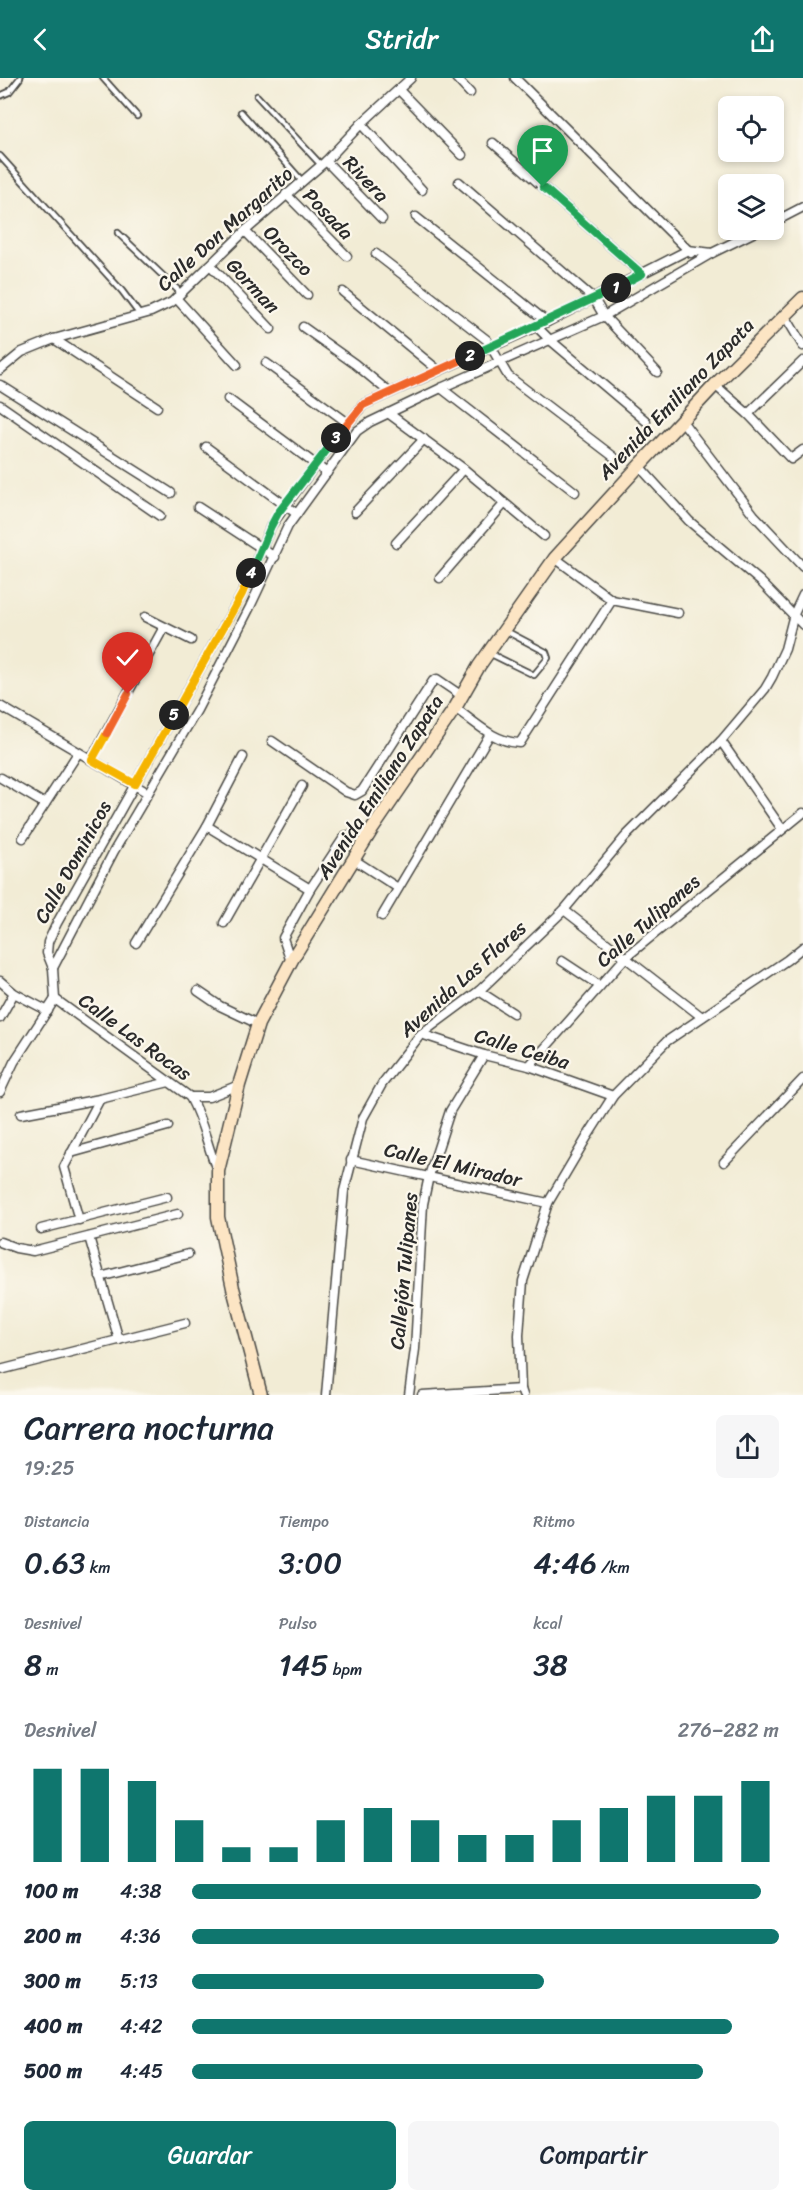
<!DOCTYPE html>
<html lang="es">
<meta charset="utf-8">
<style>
:root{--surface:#fff;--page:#f6f6f7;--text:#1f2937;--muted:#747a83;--accent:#0f766e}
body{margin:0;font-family:Sriracha,sans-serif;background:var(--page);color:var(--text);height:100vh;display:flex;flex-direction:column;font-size:22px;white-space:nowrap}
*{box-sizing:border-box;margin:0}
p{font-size:20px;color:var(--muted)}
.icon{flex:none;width:33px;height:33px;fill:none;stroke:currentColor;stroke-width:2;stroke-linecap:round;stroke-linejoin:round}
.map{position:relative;height:1317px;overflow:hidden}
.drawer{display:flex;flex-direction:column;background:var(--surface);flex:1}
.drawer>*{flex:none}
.buttons{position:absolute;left:718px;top:18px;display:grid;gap:12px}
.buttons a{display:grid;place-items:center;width:66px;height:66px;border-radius:9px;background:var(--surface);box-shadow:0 3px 9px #0003;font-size:30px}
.pin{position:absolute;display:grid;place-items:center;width:51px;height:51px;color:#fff;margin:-62px -26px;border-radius:50% 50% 50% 0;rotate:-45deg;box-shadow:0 0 6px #0007}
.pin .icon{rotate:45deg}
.km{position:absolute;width:30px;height:30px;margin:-15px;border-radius:50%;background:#222;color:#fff;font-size:16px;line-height:30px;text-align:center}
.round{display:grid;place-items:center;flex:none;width:63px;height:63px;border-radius:9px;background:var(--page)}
.summary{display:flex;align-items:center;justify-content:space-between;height:102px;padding:0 24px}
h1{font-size:33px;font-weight:600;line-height:45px}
.metrics{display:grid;grid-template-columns:repeat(3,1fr);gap:9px;height:102px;padding:6px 24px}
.metrics div{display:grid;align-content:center}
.metrics b{font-size:30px;font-weight:600}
.metrics small{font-size:16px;font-weight:400}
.metrics p{font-size:16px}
.chart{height:168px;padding:12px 24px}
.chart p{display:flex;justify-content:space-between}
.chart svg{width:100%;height:108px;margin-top:6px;stroke:var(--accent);stroke-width:6}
.action{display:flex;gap:12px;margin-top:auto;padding:12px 24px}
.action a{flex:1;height:69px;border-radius:9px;background:var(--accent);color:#fff;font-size:24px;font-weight:600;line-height:69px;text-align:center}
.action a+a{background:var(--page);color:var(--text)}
ul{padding:0 24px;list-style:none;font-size:20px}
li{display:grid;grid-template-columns:96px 72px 1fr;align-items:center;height:45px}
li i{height:15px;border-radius:8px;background:var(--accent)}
header{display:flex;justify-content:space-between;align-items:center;height:78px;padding:0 24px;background:var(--accent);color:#fff;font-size:27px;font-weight:600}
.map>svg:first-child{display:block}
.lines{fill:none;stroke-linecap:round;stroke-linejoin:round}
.service-casing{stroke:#494844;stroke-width:8}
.minor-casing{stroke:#494844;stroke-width:11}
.secondary-casing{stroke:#494844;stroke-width:15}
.service{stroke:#fff;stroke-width:4.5}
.minor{stroke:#fff;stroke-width:8}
.secondary{stroke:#fce5c4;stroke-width:12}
.split-1-casing{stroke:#fff;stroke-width:12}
.split-2-casing{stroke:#fff;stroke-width:12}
.split-3-casing{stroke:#fff;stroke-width:12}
.split-4-casing{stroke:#fff;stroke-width:12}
.split-5-casing{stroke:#fff;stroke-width:12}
.split-6-casing{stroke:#fff;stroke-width:12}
.split-7-casing{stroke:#fff;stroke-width:12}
.split-1{stroke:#22a559;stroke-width:8}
.split-2{stroke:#22a559;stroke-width:8}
.split-3{stroke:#f0652b;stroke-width:8}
.split-4{stroke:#22a559;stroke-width:8}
.split-5{stroke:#f5b400;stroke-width:8}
.split-6{stroke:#f5b400;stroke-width:8}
.split-7{stroke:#f0652b;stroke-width:8}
.labels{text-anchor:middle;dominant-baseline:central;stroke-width:4.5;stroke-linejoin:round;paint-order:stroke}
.street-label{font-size:20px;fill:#2b2b2b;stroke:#fbf7ec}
</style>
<header><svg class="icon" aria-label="back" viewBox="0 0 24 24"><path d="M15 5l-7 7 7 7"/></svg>Stridr<svg class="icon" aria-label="share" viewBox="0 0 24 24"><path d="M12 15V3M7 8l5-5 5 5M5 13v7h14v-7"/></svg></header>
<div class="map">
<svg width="803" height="1317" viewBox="0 0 803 1317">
<rect width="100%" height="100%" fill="#fbf7ec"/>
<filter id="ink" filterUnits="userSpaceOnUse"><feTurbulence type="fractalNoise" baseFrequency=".0167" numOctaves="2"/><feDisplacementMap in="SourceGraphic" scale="12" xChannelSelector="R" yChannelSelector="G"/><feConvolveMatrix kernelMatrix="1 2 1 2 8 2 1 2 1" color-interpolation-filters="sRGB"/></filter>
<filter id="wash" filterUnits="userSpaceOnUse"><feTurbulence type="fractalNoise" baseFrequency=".008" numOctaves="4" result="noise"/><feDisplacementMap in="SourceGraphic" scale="24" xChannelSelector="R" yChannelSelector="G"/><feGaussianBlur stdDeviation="1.35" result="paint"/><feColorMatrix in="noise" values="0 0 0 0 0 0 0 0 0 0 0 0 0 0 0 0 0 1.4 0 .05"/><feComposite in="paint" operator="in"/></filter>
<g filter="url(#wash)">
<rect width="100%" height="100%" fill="#f2ecd5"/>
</g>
<g filter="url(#ink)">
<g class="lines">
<defs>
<g id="service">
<path d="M 103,0 L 137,38"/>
<path d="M 0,18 L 9,14 L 20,0"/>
<path d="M 257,18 L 321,87"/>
<path d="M 241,34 L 302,103"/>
<path d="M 0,78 L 122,213 L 140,237"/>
<path d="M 118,155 L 181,215"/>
<path d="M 491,576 L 534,597 L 548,580 L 546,574 L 506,553"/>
</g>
<g id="minor">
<path d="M 456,0 L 470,15"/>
<path d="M 515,0 L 691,175"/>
<path d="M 399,12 L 462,77"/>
<path d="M 361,46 L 422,112"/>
<path d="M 493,65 L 642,196"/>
<path d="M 326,83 L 382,141"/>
<path d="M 459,104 L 594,221 L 604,238 L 657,294"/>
<path d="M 286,116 L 347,178"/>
<path d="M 416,139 L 547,244"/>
<path d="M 774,144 L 803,129"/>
<path d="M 245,153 L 307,217"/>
<path d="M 376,176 L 487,262 L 508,298 L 614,379"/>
<path d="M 210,187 L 271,251"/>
<path d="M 343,214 L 438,292"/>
<path d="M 176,220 L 237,287"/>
<path d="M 784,236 L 803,268"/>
<path d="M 536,248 L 549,261 L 646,343"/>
<path d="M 303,249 L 355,286 L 389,314"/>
<path d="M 54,261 L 157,329"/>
<path d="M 266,285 L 348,345"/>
<path d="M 0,292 L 22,274 L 54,261 L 151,234 L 172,224 L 245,153 L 326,83 L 361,46 L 411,0"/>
<path d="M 0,307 L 171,415"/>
<path d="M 715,307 L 748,336 L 791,381 L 803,372"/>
<path d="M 441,310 L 575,414"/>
<path d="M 228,321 L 327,395"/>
<path d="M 0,327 L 160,438"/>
<path d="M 388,335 L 464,391 L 544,458"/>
<path d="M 748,336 L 803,283"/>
<path d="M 682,343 L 754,437 L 803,489"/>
<path d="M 206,369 L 297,436"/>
<path d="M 639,388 L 689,443 L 760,503 L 803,547"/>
<path d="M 198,429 L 275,479"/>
<path d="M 355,434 L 424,361"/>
<path d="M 396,465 L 464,391"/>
<path d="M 555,480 L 612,522 L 678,535"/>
<path d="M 440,500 L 504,426"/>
<path d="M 145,539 L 191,562"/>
<path d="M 0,628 L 148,715"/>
<path d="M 455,630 C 476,645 494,664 520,665 L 612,522"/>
<path d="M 272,663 L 346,714 L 355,717 L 362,713 L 433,603 L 437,601 L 462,618"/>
<path d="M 721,663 L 782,751"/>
<path d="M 91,682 L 164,549"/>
<path d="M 1,700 L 45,726"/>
<path d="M 207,748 L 310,811"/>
<path d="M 23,760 L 78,675"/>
<path d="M 353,781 L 398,810"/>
<path d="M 564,832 L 702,939"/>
<path d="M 382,838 L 490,656"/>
<path d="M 224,845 L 302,708"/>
<path d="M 136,865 L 207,748 L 243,679"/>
<path d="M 562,883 L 600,908"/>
<path d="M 291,884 L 283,860 L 310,811 L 345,758 L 371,753"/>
<path d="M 53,890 L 114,773 L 197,632 L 250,529 L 288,448 L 357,353 L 370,344 L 441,310 L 604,238 L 712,175 L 759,152"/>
<path d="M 0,903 L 14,915 L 48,933"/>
<path d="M 198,913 L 220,928 L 258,946"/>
<path d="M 479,913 L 513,935"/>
<path d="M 55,921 L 53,890 L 47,875 L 48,864 L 57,845 L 242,516 L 271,448 L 316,386 L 363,327 L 547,244 L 688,172 L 712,175"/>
<path d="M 55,921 L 190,1019 C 203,1043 207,1067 217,1092"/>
<path d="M 0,940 L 14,915"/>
<path d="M 421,956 L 484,977 L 529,988 L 613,1018"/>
<path d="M 529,988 L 625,880 L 803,735"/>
<path d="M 0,1014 L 14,984 L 55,921"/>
<path d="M 190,1019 L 209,1019 L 239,1007"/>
<path d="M 21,1036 L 100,1021 L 169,1004"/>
<path d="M 71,1075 L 168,1048"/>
<path d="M 351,1082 L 548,1125"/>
<path d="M 724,1084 L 803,1001"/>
<path d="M 79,1142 L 64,1089 L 100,1021"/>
<path d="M 41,1151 L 167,1119"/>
<path d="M 89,1159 L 119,1262"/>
<path d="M 0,1164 L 16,1170 L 33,1173 L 178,1136"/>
<path d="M 100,1199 L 188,1176"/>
<path d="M 0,1292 L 185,1245"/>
<path d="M 326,1317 L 344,1113 L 363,1040 L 382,1006 L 421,956 L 479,913 L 564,832 L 625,759 L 721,663 L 765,611 L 772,599 L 785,571 L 794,536 L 803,517"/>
<path d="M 409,1317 L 415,1271 L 423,1126 L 429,1098 L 450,1033 L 484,977"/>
<path d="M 422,1317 L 521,1311"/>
<path d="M 523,1317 L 521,1311 L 519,1257 L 523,1203 L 548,1125 L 587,1059 L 613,1018 L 667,963 L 787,882 L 803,869"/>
</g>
<path id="secondary" d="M 261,1317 L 233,1210 L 218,1139 L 218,1093 L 239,1007 L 258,946 L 294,878 L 371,753 L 455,630 L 479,588 L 555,480 L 639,388 L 715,307 L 803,220"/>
</defs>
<use href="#service" class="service-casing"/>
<use href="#minor" class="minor-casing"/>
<use href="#secondary" class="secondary-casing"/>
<use href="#service" class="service"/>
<use href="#minor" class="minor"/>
<use href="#secondary" class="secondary"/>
</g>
</g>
<g class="lines" filter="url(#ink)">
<defs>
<path id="split-1" d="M 543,109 L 642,196 L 616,210"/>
<path id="split-2" d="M 470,278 L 616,210"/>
<path id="split-3" d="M 336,360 L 363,327 L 470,278"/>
<path id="split-4" d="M 251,495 L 271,448 L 278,435 L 336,360"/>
<path id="split-5" d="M 174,637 L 242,516 L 251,495"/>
<path id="split-6" d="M 107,655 L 92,682 L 135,706 L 174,637"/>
<path id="split-7" d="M 107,655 L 128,616"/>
</defs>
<use href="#split-1" class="split-1-casing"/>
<use href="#split-2" class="split-2-casing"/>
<use href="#split-3" class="split-3-casing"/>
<use href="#split-4" class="split-4-casing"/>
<use href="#split-5" class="split-5-casing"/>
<use href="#split-6" class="split-6-casing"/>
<use href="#split-7" class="split-7-casing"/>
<use href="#split-1" class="split-1"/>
<use href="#split-2" class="split-2"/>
<use href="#split-3" class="split-3"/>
<use href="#split-4" class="split-4"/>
<use href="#split-5" class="split-5"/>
<use href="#split-6" class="split-6"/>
<use href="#split-7" class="split-7"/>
</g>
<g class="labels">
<g class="street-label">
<text transform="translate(366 101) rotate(46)">Rivera</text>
<text transform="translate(328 136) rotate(46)">Posada</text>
<text transform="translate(225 151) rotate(-42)">Calle Don Margarito</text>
<text transform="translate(288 173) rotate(46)">Orozco</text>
<text transform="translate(253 208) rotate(47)">Gorman</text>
<text transform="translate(676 321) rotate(-46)">Avenida Emiliano Zapata</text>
<text transform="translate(380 709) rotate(-57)">Avenida Emiliano Zapata</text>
<text transform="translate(73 784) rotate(-61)">Calle Dominicos</text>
<text transform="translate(648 843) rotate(-41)">Calle Tulipanes</text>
<text transform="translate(463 901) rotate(-42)">Avenida Las Flores</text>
<text transform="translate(135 959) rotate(36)">Calle Las Rocas</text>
<text transform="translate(522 971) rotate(17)">Calle Ceiba</text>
<text transform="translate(453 1087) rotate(13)">Calle El Mirador</text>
<text transform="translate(404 1193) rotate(-85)">Callejón Tulipanes</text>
</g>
</g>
</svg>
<div class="buttons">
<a><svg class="icon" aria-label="locate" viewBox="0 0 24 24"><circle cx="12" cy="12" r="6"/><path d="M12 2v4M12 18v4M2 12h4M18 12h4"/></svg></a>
<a><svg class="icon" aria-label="layers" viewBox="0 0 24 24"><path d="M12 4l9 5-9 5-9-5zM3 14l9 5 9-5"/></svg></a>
</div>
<div class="pin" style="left:543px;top:109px;background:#1e9e55"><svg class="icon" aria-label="arrive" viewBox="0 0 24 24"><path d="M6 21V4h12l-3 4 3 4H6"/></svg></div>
<div class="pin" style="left:128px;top:616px;background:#d93025"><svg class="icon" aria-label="check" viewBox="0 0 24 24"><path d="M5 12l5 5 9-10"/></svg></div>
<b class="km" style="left:616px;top:210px">1</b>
<b class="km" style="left:470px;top:278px">2</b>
<b class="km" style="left:336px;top:360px">3</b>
<b class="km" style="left:251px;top:495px">4</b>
<b class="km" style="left:174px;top:637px">5</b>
</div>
<section class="drawer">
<div class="summary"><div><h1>Carrera nocturna</h1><p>19:25</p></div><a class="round"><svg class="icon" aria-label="share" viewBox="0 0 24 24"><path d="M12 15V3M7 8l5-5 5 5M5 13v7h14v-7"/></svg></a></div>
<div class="metrics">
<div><p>Distancia</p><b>0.63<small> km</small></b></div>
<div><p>Tiempo</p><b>3:00</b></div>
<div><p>Ritmo</p><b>4:46<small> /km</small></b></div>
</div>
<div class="metrics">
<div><p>Desnivel</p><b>8<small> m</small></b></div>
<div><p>Pulso</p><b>145<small> bpm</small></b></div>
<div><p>kcal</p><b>38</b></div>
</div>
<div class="chart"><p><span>Desnivel</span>276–282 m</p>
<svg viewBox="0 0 160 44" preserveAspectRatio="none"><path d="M5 44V6M15 44V6M25 44V11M35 44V27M45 44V38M55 44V38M65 44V27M75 44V22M85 44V27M95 44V33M105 44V33M115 44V27M125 44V22M135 44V17M145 44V17M155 44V11"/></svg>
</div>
<ul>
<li><b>100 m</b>4:38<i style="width:97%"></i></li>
<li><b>200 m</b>4:36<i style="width:100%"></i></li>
<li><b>300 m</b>5:13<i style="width:60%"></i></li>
<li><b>400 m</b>4:42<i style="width:92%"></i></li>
<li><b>500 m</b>4:45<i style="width:87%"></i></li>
</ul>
<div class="action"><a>Guardar</a><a>Compartir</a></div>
</section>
